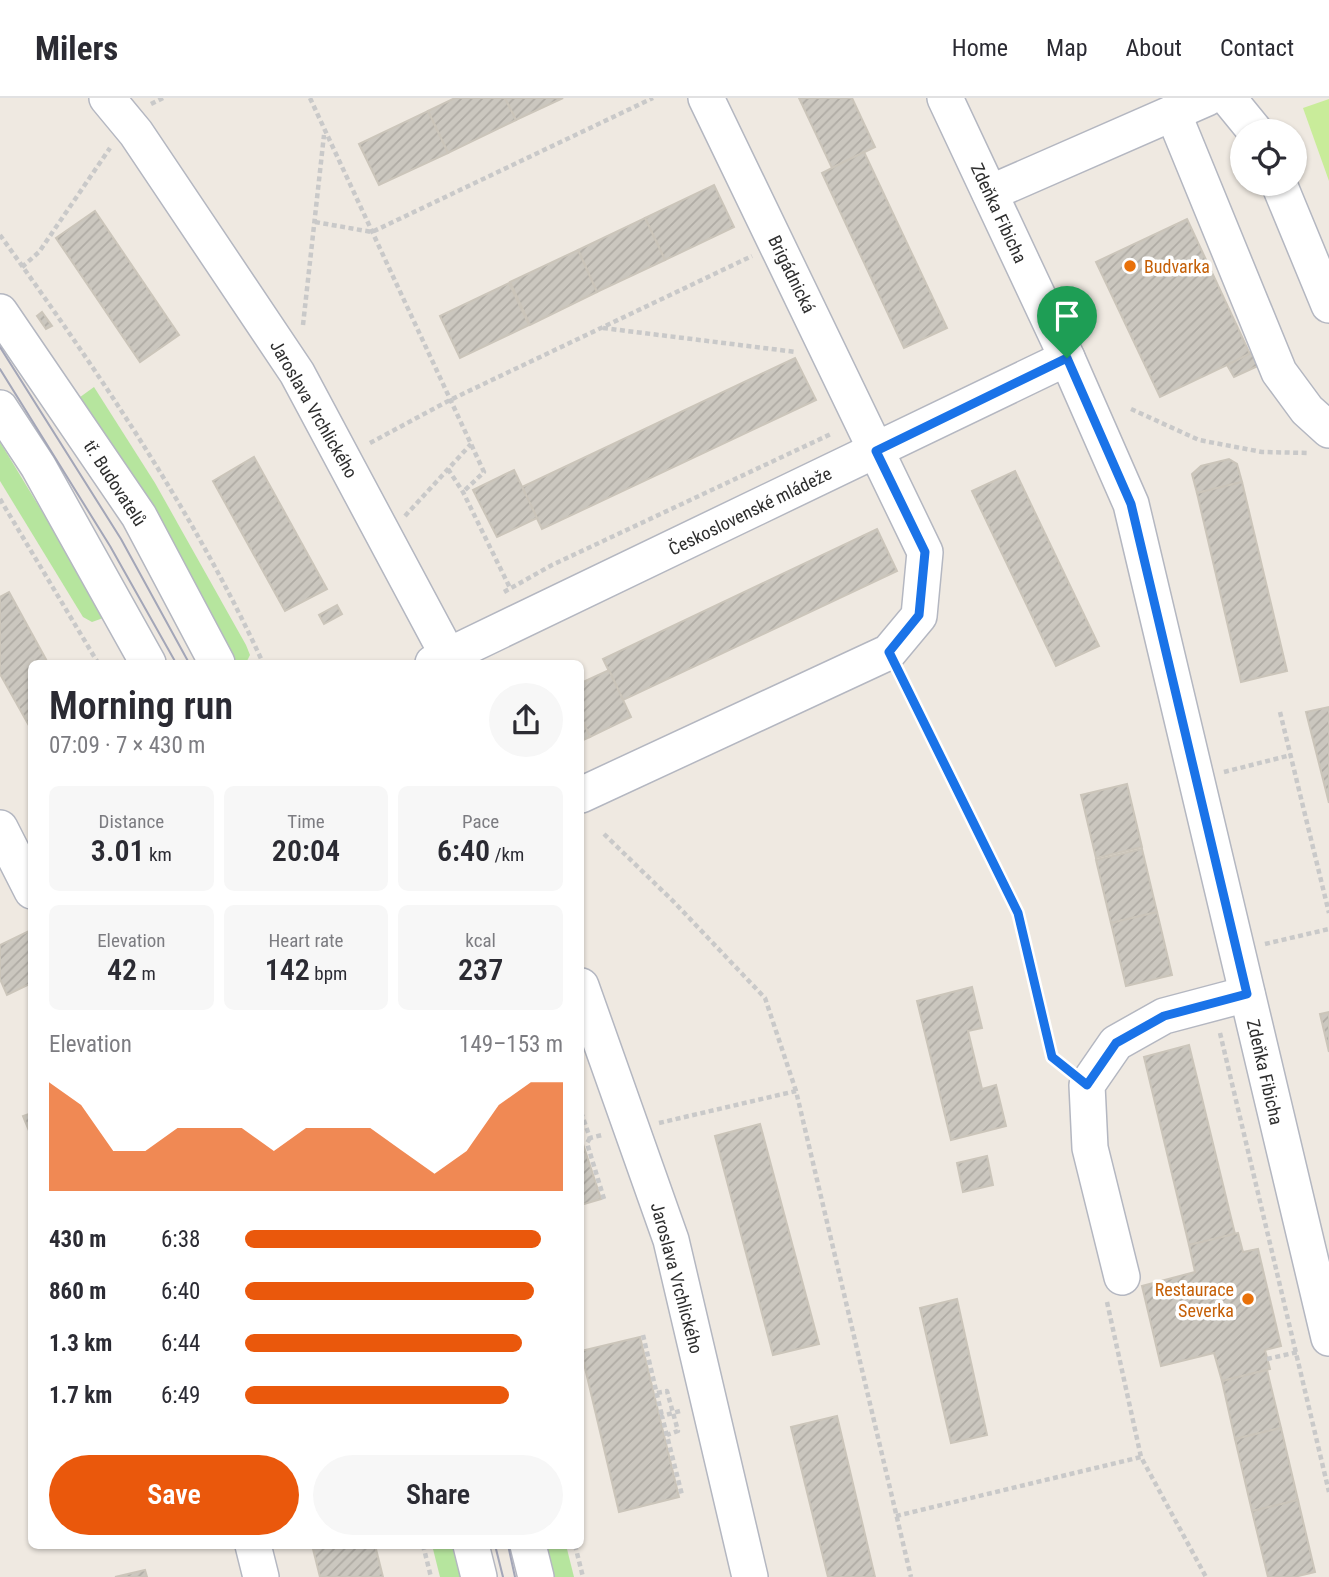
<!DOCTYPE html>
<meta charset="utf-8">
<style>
:root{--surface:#fff;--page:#f7f7f7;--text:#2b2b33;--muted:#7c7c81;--line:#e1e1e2;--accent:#ea580c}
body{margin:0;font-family:"Roboto Condensed",sans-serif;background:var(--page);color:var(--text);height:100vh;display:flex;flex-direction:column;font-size:26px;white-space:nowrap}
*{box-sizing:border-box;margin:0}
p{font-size:23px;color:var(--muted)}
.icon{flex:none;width:38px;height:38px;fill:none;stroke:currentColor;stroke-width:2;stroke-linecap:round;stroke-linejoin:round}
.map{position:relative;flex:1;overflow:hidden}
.sheet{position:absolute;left:28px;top:562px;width:556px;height:889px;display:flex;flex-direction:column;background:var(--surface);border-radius:10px;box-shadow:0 2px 5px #0004}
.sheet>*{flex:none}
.tools{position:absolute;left:1230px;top:21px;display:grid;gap:14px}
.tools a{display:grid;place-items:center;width:77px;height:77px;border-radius:50%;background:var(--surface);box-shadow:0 2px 5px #0004;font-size:35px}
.pin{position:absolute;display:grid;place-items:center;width:60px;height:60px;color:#fff;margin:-72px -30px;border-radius:50% 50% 50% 0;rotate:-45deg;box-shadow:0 0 7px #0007}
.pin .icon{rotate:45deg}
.round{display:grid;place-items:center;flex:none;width:74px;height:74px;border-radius:37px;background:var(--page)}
.summary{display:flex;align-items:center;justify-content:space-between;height:119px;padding:0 21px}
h1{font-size:38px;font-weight:600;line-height:52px}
.metrics{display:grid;grid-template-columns:repeat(3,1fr);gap:10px;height:119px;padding:7px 21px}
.metrics div{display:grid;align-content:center;border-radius:10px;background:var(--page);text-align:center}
.metrics b{font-size:30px;font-weight:600}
.metrics small{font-size:19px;font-weight:400}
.metrics p{font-size:19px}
.chart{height:196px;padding:14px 21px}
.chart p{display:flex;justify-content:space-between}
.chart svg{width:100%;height:126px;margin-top:7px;fill:var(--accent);opacity:.7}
.cta{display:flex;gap:14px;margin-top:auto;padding:14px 21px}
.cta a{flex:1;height:80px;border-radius:42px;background:var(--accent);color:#fff;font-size:28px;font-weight:600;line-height:80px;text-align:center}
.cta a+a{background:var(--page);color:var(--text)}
ul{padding:0 21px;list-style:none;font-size:23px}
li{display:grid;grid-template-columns:112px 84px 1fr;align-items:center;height:52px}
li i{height:18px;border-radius:9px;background:var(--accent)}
header{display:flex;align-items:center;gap:42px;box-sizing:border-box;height:98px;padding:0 35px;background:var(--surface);border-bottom:2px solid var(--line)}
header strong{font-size:33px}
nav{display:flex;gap:38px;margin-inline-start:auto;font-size:24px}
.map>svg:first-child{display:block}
.grass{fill:#b6e59e}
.pitch{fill:#c9ec9a}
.building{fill:url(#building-hatch);stroke:#cbc5ba;stroke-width:2}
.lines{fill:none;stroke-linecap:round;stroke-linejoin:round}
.minor-casing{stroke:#b4b7c1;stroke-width:38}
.path{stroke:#c9c9c9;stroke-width:4.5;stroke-dasharray:5 3.5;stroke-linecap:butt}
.minor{stroke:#fff;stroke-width:35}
.tram{stroke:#a3a6b8;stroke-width:2}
.route-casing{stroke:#fff;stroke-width:14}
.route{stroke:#1a73e8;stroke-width:9}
.food-dot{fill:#e8710a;stroke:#fff;stroke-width:2.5}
.labels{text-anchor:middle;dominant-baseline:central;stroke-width:7;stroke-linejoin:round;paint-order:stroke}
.street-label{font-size:18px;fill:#2e2e2e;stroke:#fff}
.food-label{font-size:18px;fill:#c56008;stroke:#fff;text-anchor:start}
</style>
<header>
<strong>Milers</strong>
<nav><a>Home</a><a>Map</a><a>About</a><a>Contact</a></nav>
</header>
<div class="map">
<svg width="1329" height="1479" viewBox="0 0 1329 1479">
<defs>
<pattern id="building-hatch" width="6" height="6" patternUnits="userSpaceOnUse" patternTransform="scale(1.75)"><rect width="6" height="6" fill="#cbc7bf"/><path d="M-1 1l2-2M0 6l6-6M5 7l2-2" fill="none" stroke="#afaba4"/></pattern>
</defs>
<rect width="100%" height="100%" fill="#efe9e1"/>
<g class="grass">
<path d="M 94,289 L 155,385 L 246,547 L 250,557 L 246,565 L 230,565 L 76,302 Z"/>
<path d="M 0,344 L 106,519 L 92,524 L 83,519 L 0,383 Z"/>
<path d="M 432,1447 L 454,1447 L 462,1479 L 440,1479 Z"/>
<path d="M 544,1447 L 566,1447 L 574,1479 L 552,1479 Z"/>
</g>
<path class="pitch" d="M 1329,1 L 1329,83 L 1303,10 Z"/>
<g class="building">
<path d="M 455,0 L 505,0 L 516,22 L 448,55 L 428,13 Z"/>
<path d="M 505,0 L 563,0 L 516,22 Z"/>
<path d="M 799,0 L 852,0 L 875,49 L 832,70 Z"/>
<path d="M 428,13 L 448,55 L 379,87 L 359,46 Z"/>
<path d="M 864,54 L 947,230 L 904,250 L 822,75 Z"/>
<path d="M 714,87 L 734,129 L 665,162 L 645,120 Z"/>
<path d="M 95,113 L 179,237 L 140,264 L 56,140 Z"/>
<path d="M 645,120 L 665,162 L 597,194 L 578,152 Z"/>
<path d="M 1187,121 L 1250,256 L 1160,299 L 1096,164 Z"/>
<path d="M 578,152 L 597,194 L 530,227 L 510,184 Z"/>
<path d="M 509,185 L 529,227 L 460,260 L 440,218 Z"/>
<path d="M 42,214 L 52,228 L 46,231 L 37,218 Z"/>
<path d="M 1253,254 L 1260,267 L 1234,279 L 1227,267 Z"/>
<path d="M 795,260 L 816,302 L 542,431 L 522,389 Z"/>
<path d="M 254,359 L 327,491 L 285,513 L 213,383 Z"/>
<path d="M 1229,361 L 1237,366 L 1242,384 L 1197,395 L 1192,376 L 1201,368 Z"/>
<path d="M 514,372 L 537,420 L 497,439 L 473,392 Z"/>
<path d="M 1015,373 L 1099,548 L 1056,568 L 972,393 Z"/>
<path d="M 1242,384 L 1287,573 L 1241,584 L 1197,395 Z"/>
<path d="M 877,431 L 897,473 L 623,602 L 603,561 Z"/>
<path d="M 9,494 L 48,565 L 32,565 L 32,633 L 0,576 L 0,499 Z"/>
<path d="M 337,507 L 342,516 L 324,526 L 319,517 Z"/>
<path d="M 609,572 L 631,619 L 590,639 L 581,619 L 581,585 Z"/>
<path d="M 1329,609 L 1329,705 L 1306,614 Z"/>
<path d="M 581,619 L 590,639 L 581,643 Z"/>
<path d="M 1127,686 L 1142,749 L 1096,760 L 1081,697 Z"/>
<path d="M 1142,751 L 1157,814 L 1111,825 L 1096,762 Z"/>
<path d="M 1157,814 L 1172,877 L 1126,888 L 1111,825 Z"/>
<path d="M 29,833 L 32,885 L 7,897 L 0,881 L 0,847 Z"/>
<path d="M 972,889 L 982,930 L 968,933 L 982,991 L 996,987 L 1006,1028 L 951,1042 L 917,903 Z"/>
<path d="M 1329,914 L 1329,954 L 1320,916 Z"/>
<path d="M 1189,947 L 1235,1136 L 1189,1147 L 1144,959 Z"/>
<path d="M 32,1015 L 32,1040 L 23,1018 Z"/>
<path d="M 760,1026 L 819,1246 L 773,1257 L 715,1038 Z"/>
<path d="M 581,1040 L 601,1101 L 581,1107 Z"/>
<path d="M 987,1058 L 993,1087 L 963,1094 L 957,1065 Z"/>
<path d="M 1238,1135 L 1243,1154 L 1258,1151 L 1281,1248 L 1265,1252 L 1270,1271 L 1222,1283 L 1214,1255 L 1161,1268 L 1142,1188 L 1195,1174 L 1189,1147 Z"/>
<path d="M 957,1201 L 987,1337 L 951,1345 L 920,1210 Z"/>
<path d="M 640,1239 L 679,1399 L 619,1414 L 581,1253 Z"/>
<path d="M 1267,1272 L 1281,1330 L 1235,1341 L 1222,1283 Z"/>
<path d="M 837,1318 L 875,1479 L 828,1479 L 791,1329 Z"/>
<path d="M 1281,1330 L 1298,1402 L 1252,1413 L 1235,1341 Z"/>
<path d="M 1298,1402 L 1315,1474 L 1294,1479 L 1268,1479 L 1252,1413 Z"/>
<path d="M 312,1447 L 375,1447 L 383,1479 L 320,1479 Z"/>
<path d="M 145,1472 L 147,1479 L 115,1479 Z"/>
</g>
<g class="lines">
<defs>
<g id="minor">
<path d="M 107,0 L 136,35 L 297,275 L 452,565"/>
<path d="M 945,0 L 1067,260 L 1131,406 L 1329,1240"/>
<path d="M 1228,0 L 1255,33"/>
<path d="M 1173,15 L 1279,274 L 1307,312 L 1329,332"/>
<path d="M 1279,86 L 1329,207"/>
<path d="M 990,95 L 1207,0"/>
<path d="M 0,214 L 139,418 L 217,565"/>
<path d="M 0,310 L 38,368 L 148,565"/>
<path d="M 433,565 L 1067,260"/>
<path d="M 581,697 L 889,554 L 919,518 L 925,454 L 706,0"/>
<path d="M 0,730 L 32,793"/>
<path d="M 581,888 L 671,1142 L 750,1479"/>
<path d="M 1122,1179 L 1090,1050 L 1087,987 L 1116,945 L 1164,918 L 1247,896"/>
<path d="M 253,1447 L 261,1479"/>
<path d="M 471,1447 L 479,1479"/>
<path d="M 528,1447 L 536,1479"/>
</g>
</defs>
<use href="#minor" class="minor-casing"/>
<g class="path">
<path d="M 310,0 L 484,374 L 463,394"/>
<path d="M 151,6 L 163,0"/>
<path d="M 315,124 L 372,134 L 653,0"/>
<path d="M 0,137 C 97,272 194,414 263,565"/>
<path d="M 22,169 L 39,154 L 110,50"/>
<path d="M 303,227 L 324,37"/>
<path d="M 603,230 L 796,254"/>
<path d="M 1131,311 L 1199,342 L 1262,354 L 1308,355"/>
<path d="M 370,345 L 450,302 L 752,158"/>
<path d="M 448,371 L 463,394 L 510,490"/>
<path d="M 0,401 L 98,565"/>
<path d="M 405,418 L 471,346"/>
<path d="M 504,494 L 552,467 L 833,335"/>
<path d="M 901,580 L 1018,815 L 1052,959 L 1064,968"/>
<path d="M 1280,614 L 1329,815"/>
<path d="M 1224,674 L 1291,657"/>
<path d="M 604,736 L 674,804 L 765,900 L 796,993"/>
<path d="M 1265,846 L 1329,831"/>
<path d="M 1220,935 L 1329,1394"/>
<path d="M 581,1014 L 590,1040 L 602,1037"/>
<path d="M 659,1025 L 796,993 L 911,1479"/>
<path d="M 590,1040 L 587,1045 L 604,1101"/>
<path d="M 1107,1204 L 1141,1359 L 1206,1479"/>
<path d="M 643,1237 L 662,1318"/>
<path d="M 1267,1261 L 1298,1254"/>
<path d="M 657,1295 L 667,1293 L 678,1333 L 667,1337"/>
<path d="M 680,1313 L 662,1318 L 682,1397"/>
<path d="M 896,1418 L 1141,1359"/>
<path d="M 423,1447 L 431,1479"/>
<path d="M 575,1447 L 583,1479"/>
</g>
<use href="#minor" class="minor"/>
<g class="tram">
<path d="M 0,249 L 121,441 L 189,565"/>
<path d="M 0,271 L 110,448 L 176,565"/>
<path d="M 495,1447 L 503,1479"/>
<path d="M 508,1447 L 515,1479"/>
</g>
</g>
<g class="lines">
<defs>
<path id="route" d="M 1067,260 L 1131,406 L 1247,896 L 1164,918 L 1116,945 L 1087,987 L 1052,959 L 1018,815 L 889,554 L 919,517 L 925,454 L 876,353 Z"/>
</defs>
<use href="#route" class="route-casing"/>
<use href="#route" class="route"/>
</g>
<g class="food-dot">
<circle cx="1130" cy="168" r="7"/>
<circle cx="1248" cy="1201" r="7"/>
</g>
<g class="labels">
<g class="street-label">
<text transform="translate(999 115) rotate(65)">Zdeňka Fibicha</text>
<text transform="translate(792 176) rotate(64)">Brigádnická</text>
<text transform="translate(314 311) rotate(60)">Jaroslava Vrchlického</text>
<text transform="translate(115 385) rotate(57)">tř. Budovatelů</text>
<text transform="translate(750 413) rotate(-26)">Československé mládeže</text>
<text transform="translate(1265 974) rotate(77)">Zdeňka Fibicha</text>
<text transform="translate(677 1180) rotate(75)">Jaroslava Vrchlického</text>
</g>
<g class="food-label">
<text x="1144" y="168">Budvarka</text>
<text x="1234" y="1191" text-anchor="end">Restaurace<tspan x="1234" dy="21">Severka</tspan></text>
</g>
</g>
</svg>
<div class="tools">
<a><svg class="icon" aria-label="locate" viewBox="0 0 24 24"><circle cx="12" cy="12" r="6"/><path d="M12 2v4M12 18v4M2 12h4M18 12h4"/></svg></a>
</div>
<div class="pin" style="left:1067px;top:260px;background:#1e9e55"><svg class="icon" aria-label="arrive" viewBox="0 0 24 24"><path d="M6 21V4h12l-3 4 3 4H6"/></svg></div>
<section class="sheet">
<div class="summary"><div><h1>Morning run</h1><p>07:09 · 7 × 430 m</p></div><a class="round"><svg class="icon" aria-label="share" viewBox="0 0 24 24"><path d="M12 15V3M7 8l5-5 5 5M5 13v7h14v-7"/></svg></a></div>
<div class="metrics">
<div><p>Distance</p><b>3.01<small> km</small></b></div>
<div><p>Time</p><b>20:04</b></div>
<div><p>Pace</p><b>6:40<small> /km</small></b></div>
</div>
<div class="metrics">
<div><p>Elevation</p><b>42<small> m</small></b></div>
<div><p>Heart rate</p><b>142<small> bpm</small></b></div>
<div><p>kcal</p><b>237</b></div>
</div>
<div class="chart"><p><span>Elevation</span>149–153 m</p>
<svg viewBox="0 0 160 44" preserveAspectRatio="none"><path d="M0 44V6L10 14L20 30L30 30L40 22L50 22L60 22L70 30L80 22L90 22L100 22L110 30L120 38L130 30L140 14L150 6L160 6V44z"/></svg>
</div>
<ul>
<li><b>430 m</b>6:38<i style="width:93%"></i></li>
<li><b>860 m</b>6:40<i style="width:91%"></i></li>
<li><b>1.3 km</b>6:44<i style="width:87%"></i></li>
<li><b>1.7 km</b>6:49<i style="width:83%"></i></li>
</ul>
<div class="cta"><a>Save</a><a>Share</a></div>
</section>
</div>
